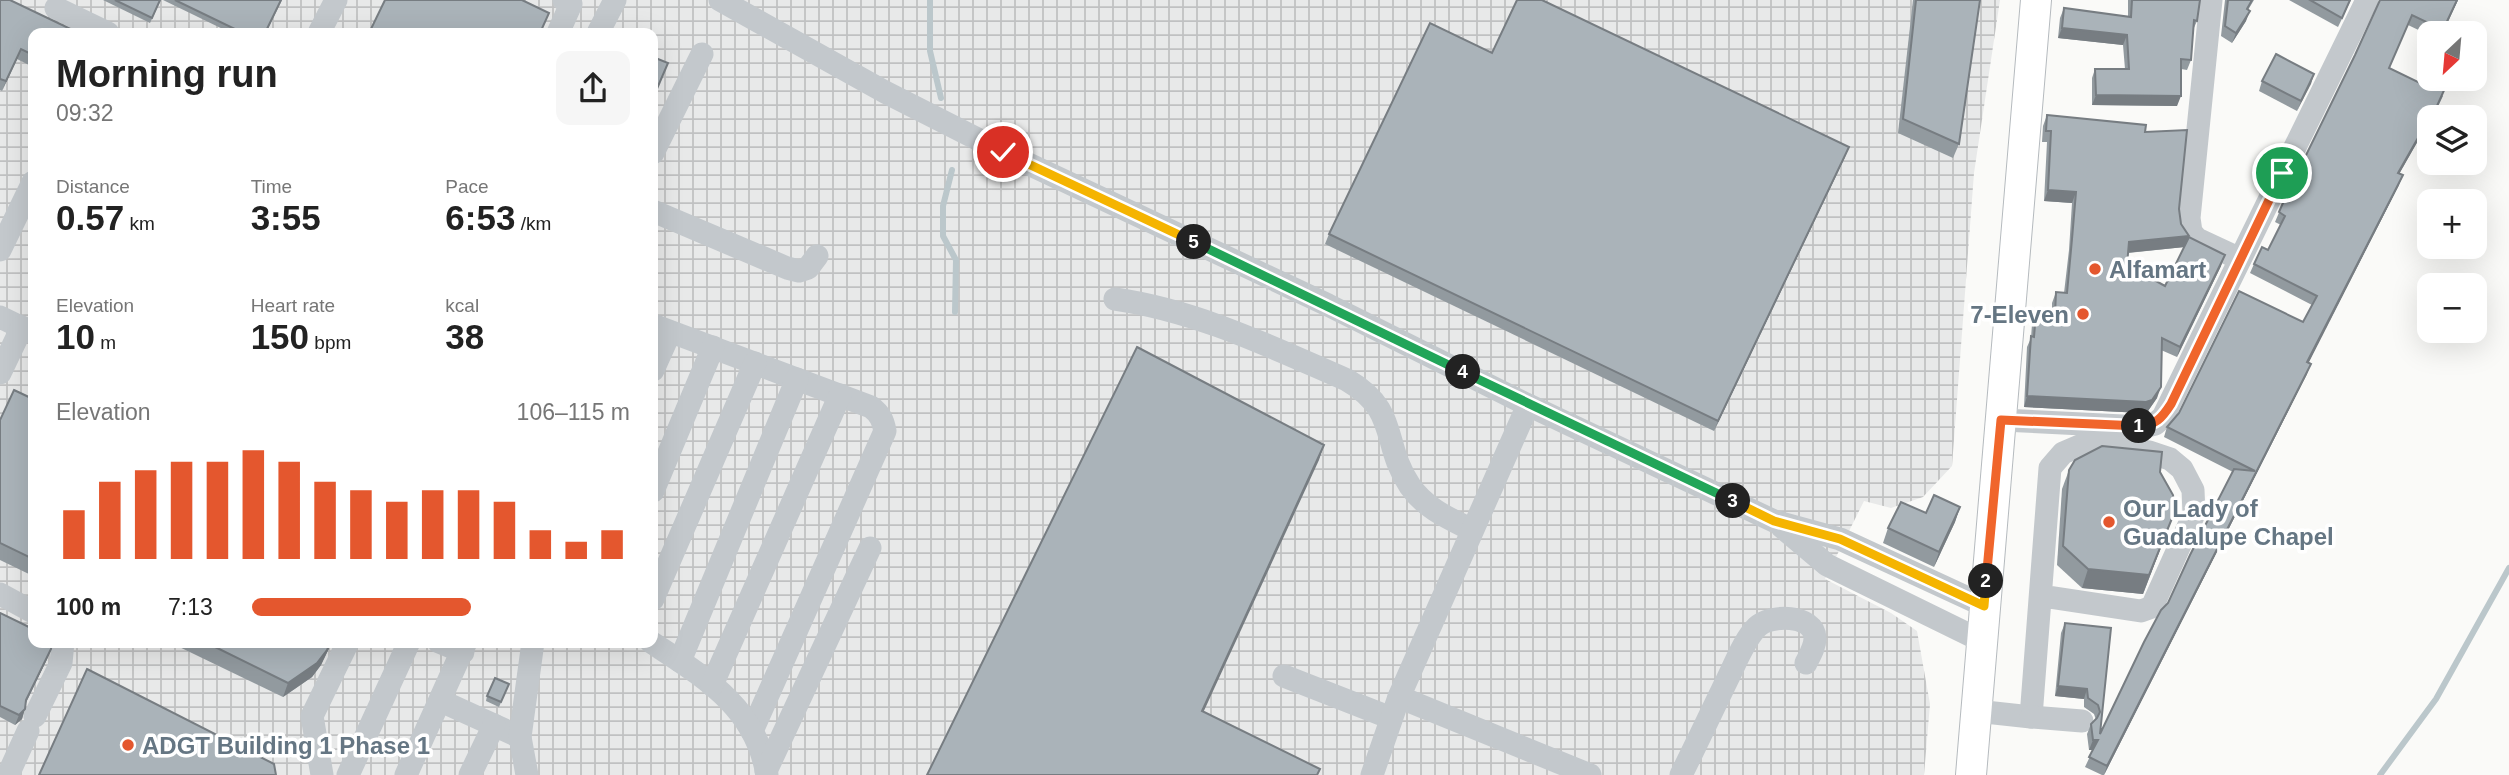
<!DOCTYPE html>
<meta charset="utf-8">
<style>
:root{--surface:#fff;--page:#f6f6f6;--text:#222;--muted:#767676;--accent:#e4572e}
body{margin:0;font-family:Helvetica,sans-serif;background:var(--page);color:var(--text);height:100vh;display:flex;flex-direction:column;font-size:26px;white-space:nowrap}
*{box-sizing:border-box;margin:0}
p{font-size:23px;color:var(--muted)}
.icon{flex:none;width:38px;height:38px;fill:none;stroke:currentColor;stroke-width:2;stroke-linecap:round;stroke-linejoin:round}
.map{position:relative;flex:1;overflow:hidden}
.sheet{position:absolute;left:28px;top:28px;width:630px;height:620px;display:flex;flex-direction:column;background:var(--surface);border-radius:14px;box-shadow:0 7px 28px #0002}
.sheet>*{flex:none}
.needle{width:46px;rotate:206deg}
.tools{position:absolute;left:2417px;top:21px;display:grid;gap:14px}
.tools a{display:grid;place-items:center;width:70px;height:70px;border-radius:14px;background:var(--surface);box-shadow:0 7px 28px #0002;font-size:35px}
.pin{position:absolute;display:grid;place-items:center;width:60px;height:60px;color:#fff;margin:-30px;border:4px solid #fff;border-radius:50%;box-shadow:0 2px 7px #0007}
.km{position:absolute;width:35px;height:35px;margin:-18px;border-radius:50%;background:#222;color:#fff;font-size:19px;line-height:35px;text-align:center}
.round{display:grid;place-items:center;flex:none;width:74px;height:74px;border-radius:14px;background:var(--page)}
.overview{display:flex;align-items:center;justify-content:space-between;height:119px;padding:0 28px}
h1{font-size:38px;font-weight:600;line-height:52px}
.stats{display:grid;grid-template-columns:repeat(3,1fr);gap:10px;height:119px;padding:7px 28px}
.stats div{display:grid;align-content:center}
.stats b{font-size:35px;font-weight:600}
.stats small{font-size:19px;font-weight:400}
.stats p{font-size:19px}
.chart{height:196px;padding:14px 28px}
.chart p{display:flex;justify-content:space-between}
.chart svg{width:100%;height:126px;margin-top:7px;stroke:var(--accent);stroke-width:6}
ul{padding:0 28px;list-style:none;font-size:23px}
li{display:grid;grid-template-columns:112px 84px 1fr;align-items:center;height:52px}
li i{height:18px;border-radius:9px;background:var(--accent)}
.map>svg:first-child{display:block}
.industrial{fill:url(#industrial-grid);fill-rule:evenodd}
.lines{fill:none;stroke-linecap:round;stroke-linejoin:round}
.stream{stroke:#bbc7cb;stroke-width:6}
.major-casing{stroke:#b5babe;stroke-width:32}
.minor{stroke:#c3c8cc;stroke-width:23}
.major{stroke:#fff;stroke-width:30}
.wall{fill:#929a9f;fill-rule:evenodd}
.shaded-wall{fill:#777d82}
.building{fill:#aab3b9;stroke:#777d82;stroke-width:2}
.split-1-casing{stroke:#fff;stroke-width:14}
.split-2-casing{stroke:#fff;stroke-width:14}
.split-3-casing{stroke:#fff;stroke-width:14}
.split-4-casing{stroke:#fff;stroke-width:14}
.split-5-casing{stroke:#fff;stroke-width:14}
.split-6-casing{stroke:#fff;stroke-width:14}
.split-1{stroke:#f0652b;stroke-width:9}
.split-2{stroke:#f0652b;stroke-width:9}
.split-3{stroke:#f5b400;stroke-width:9}
.split-4{stroke:#22a559;stroke-width:9}
.split-5{stroke:#22a559;stroke-width:9}
.split-6{stroke:#f5b400;stroke-width:9}
.poi-dot{fill:#e4572e;stroke:#fff;stroke-width:2.5}
.labels{text-anchor:middle;dominant-baseline:central;stroke-width:7;stroke-linejoin:round;paint-order:stroke}
.poi-label{font-size:24px;font-weight:bold;fill:#657683;stroke:#fff;text-anchor:start}
</style>
<div class="map">
<svg width="2509" height="775" viewBox="0 0 2509 775">
<defs>
<pattern id="industrial-grid" width="8" height="8" patternUnits="userSpaceOnUse" patternTransform="scale(1.75)"><rect width="8" height="8" fill="#e8e9e9"/><path d="M0 4h8M4 0v8" fill="none" stroke="#c0c1c2"/></pattern>
</defs>
<rect width="100%" height="100%" fill="#fafaf8"/>
<path class="industrial" d="M 0,0 L 2000,0 L 1974,173 L 1952,466 L 1923,497 L 1891,508 L 1864,501 L 1825,579 L 1891,613 L 1917,631 L 1930,704 L 1924,775 L 0,775 ZM 33,33 L 653,33 L 653,642 L 33,642 Z"/>
<g class="lines">
<g class="stream">
<path d="M 930,0 L 930,51 L 941,98"/>
<path d="M 952,170 L 943,206 L 943,236 L 956,260 L 955,312"/>
<path d="M 2380,775 L 2436,699 L 2509,568"/>
</g>
<defs>
<path id="major" d="M 1971,775 L 2036,0"/>
</defs>
<use href="#major" class="major-casing"/>
<g class="minor">
<path d="M 720,0 L 885,92 L 1003,152 L 1328,305 L 1528,405 L 1774,521 L 1840,539 L 1985,606"/>
<path d="M 2211,0 L 2189,218 L 2191,232 L 2197,239 L 2240,259"/>
<path d="M 56,8 L 108,33"/>
<path d="M 319,33 L 336,0"/>
<path d="M 558,33 L 571,4 L 564,0"/>
<path d="M 598,33 L 615,0"/>
<path d="M 653,153 L 702,54"/>
<path d="M 653,211 L 787,268 L 799,271 L 808,268 L 817,256"/>
<path d="M 0,250 L 33,182"/>
<path d="M 1115,299 C 1198,311 1271,347 1347,380 C 1400,411 1381,443 1410,486 C 1425,508 1448,518 1472,530"/>
<path d="M 0,317 L 33,333"/>
<path d="M 653,325 L 871,407 C 880,414 883,420 885,431 L 752,731"/>
<path d="M 653,370 L 670,332"/>
<path d="M 0,373 L 22,327"/>
<path d="M 2002,420 L 2143,427 L 2155,424 L 2163,417 L 2367,0"/>
<path d="M 653,491 L 713,347"/>
<path d="M 1782,527 L 1827,565 L 1982,641"/>
<path d="M 0,594 L 33,612"/>
<path d="M 653,599 L 755,363"/>
<path d="M 439,642 L 463,652"/>
<path d="M 651,642 C 704,677 756,707 767,775"/>
<path d="M 680,661 L 797,379"/>
<path d="M 1284,676 L 1391,718"/>
<path d="M 712,685 L 840,395"/>
<path d="M 1399,697 L 1590,775"/>
<path d="M 441,701 L 520,737"/>
<path d="M 1976,711 L 2031,717 L 2050,468 L 2063,453 L 2084,444 L 2149,452 L 2170,459 L 2182,469 L 2193,490 L 2194,514 L 2152,607 L 2141,611 L 2042,596"/>
<path d="M 35,716 L 61,663 L 63,642"/>
<path d="M 2031,717 L 2082,721"/>
<path d="M 766,771 L 870,548"/>
<path d="M 8,775 L 28,731"/>
<path d="M 322,775 L 312,716 L 348,642"/>
<path d="M 348,775 L 409,642"/>
<path d="M 406,775 L 466,642"/>
<path d="M 470,775 L 494,725"/>
<path d="M 527,775 L 520,737 L 533,642"/>
<path d="M 1372,775 L 1399,697 L 1528,405"/>
<path d="M 1681,775 C 1697,743 1712,711 1728,678 C 1736,662 1744,640 1757,627 C 1770,614 1814,614 1815,638 C 1815,647 1810,655 1806,663"/>
</g>
<use href="#major" class="major"/>
</g>
<g class="wall">
<path d="M 0,0 L 33,33 L 33,67 L 17,59 L 2,91 L 0,90 Z"/>
<path d="M 103,0 L 161,0 L 150,23 Z"/>
<path d="M 163,0 L 282,0 L 266,33 L 231,33 Z"/>
<path d="M 1913,0 L 1980,0 L 1959,144 L 1953,158 L 1898,133 Z"/>
<path d="M 2128,0 L 2200,0 L 2197,21 L 2193,30 L 2191,60 L 2187,70 L 2181,69 L 2177,106 L 2092,105 L 2092,78 L 2095,69 L 2125,69 L 2123,45 L 2058,38 L 2060,18 L 2064,8 L 2128,17 Z"/>
<path d="M 2225,0 L 2254,0 L 2248,10 L 2246,21 L 2232,43 L 2221,36 Z"/>
<path d="M 2289,0 L 2351,0 L 2338,27 Z"/>
<path d="M 2380,0 L 2458,0 L 2443,33 L 2429,33 L 2429,35 L 2408,25 L 2389,68 L 2443,96 L 2433,117 L 2429,117 L 2429,125 L 2425,133 L 2423,132 L 2399,174 L 2399,185 L 2308,363 L 2307,374 L 2104,775 L 2102,775 L 2085,767 L 2093,750 L 2089,750 L 2087,734 L 2091,724 L 2096,720 L 2094,714 L 2084,707 L 2084,699 L 2055,696 L 2061,633 L 2065,623 L 2111,628 L 2100,734 L 2168,603 L 2233,472 L 2164,437 L 2167,427 L 2303,322 L 2312,305 L 2250,273 L 2254,264 L 2268,250 L 2281,225 L 2275,222 L 2286,196 L 2355,55 Z"/>
<path d="M 1492,53 L 1845,157 L 1714,431 L 1325,244 L 1329,234 Z"/>
<path d="M 2314,74 L 2297,111 L 2259,91 L 2262,81 Z"/>
<path d="M 2047,115 L 2145,132 L 2179,209 L 2181,224 L 2188,239 L 2221,266 L 2177,357 L 2161,350 L 2157,398 L 2148,411 L 2142,413 L 2024,407 L 2027,347 L 2031,338 L 2032,324 L 2036,313 L 2052,314 L 2052,303 L 2056,292 L 2064,293 L 2069,250 L 2072,203 L 2044,201 L 2047,142 L 2042,142 L 2043,126 ZM 2184,247 L 2165,286 L 2127,265 L 2128,253 Z"/>
<path d="M 33,399 L 33,576 L 0,560 L 0,420 Z"/>
<path d="M 2069,470 L 2160,472 L 2175,511 L 2143,594 L 2082,588 L 2057,565 L 2062,489 Z"/>
<path d="M 1960,507 L 1955,522 L 1934,567 L 1883,543 L 1888,528 L 1926,513 Z"/>
<path d="M 0,613 L 51,649 L 47,659 L 26,703 L 22,719 L 15,725 L 0,717 Z"/>
<path d="M 169,642 L 332,642 L 321,665 L 312,677 L 283,697 Z"/>
<path d="M 509,684 L 499,707 L 486,701 L 487,696 Z"/>
</g>
<g class="shaded-wall">
<path d="M 2457,0 L 2458,0 L 2442,33 Z"/>
<path d="M 2250,11 L 2246,21 L 2232,43 L 2236,33 Z"/>
<path d="M 2062,28 L 2127,35 L 2123,45 L 2058,38 Z"/>
<path d="M 21,49 L 17,59 L 2,91 L 6,81 Z"/>
<path d="M 2314,74 L 2311,84 L 2297,111 L 2301,101 Z"/>
<path d="M 2096,95 L 2181,96 L 2177,106 L 2092,105 Z"/>
<path d="M 2427,122 L 2423,132 L 2394,183 L 2398,173 Z"/>
<path d="M 1849,147 L 1845,157 L 1714,431 L 1718,421 Z"/>
<path d="M 2403,175 L 2399,185 L 2304,372 L 2307,362 Z"/>
<path d="M 2048,190 L 2076,192 L 2072,203 L 2044,201 Z"/>
<path d="M 2189,236 L 2185,247 L 2125,253 L 2129,242 Z"/>
<path d="M 2225,255 L 2221,266 L 2177,357 L 2180,347 Z"/>
<path d="M 2311,364 L 2307,374 L 2104,775 L 2107,766 Z"/>
<path d="M 2161,387 L 2157,398 L 2148,411 L 2142,413 L 2024,407 L 2027,396 Z"/>
<path d="M 1324,445 L 1319,460 L 1197,726 L 1202,711 Z"/>
<path d="M 1960,507 L 1955,522 L 1934,567 L 1939,552 Z"/>
<path d="M 2175,511 L 2143,594 L 2082,588 L 2088,569 Z"/>
<path d="M 331,642 L 332,642 L 321,665 L 312,677 L 283,697 L 288,683 Z"/>
<path d="M 51,649 L 47,659 L 22,710 L 26,700 Z"/>
<path d="M 2058,686 L 2087,689 L 2084,699 L 2055,696 Z"/>
<path d="M 25,709 L 22,719 L 15,725 L 19,715 Z"/>
<path d="M 2093,740 L 2098,740 L 2094,750 L 2089,750 Z"/>
</g>
<g class="building">
<path d="M 0,0 L 10,0 L 79,33 L 33,33 L 33,55 L 21,49 L 6,81 L 0,79 Z"/>
<path d="M 115,0 L 160,0 L 152,18 Z"/>
<path d="M 175,0 L 281,0 L 265,33 L 243,33 Z"/>
<path d="M 385,0 L 522,0 L 549,13 L 540,33 L 369,33 Z"/>
<path d="M 1517,0 L 1542,0 L 1849,147 L 1718,421 L 1329,234 L 1430,23 L 1492,53 Z"/>
<path d="M 1916,0 L 1980,0 L 1959,144 L 1903,119 Z"/>
<path d="M 2132,0 L 2200,0 L 2197,21 L 2194,20 L 2191,60 L 2181,59 L 2181,96 L 2096,95 L 2095,69 L 2129,69 L 2127,35 L 2062,28 L 2064,8 L 2131,17 Z"/>
<path d="M 2228,0 L 2252,0 L 2247,9 L 2250,11 L 2236,33 L 2225,26 Z"/>
<path d="M 2310,0 L 2350,0 L 2342,18 Z"/>
<path d="M 2380,0 L 2457,0 L 2443,30 L 2412,15 L 2389,68 L 2426,86 L 2429,79 L 2431,79 L 2446,86 L 2432,117 L 2429,117 L 2429,123 L 2427,122 L 2398,173 L 2403,175 L 2307,362 L 2311,364 L 2107,766 L 2089,757 L 2098,740 L 2093,740 L 2091,724 L 2097,718 L 2100,712 L 2098,705 L 2088,698 L 2087,689 L 2058,686 L 2065,623 L 2111,628 L 2100,734 L 2144,642 L 2161,610 L 2168,603 L 2190,555 L 2234,469 L 2255,471 L 2167,427 L 2179,413 L 2239,291 L 2303,322 L 2317,296 L 2254,264 L 2262,247 L 2268,250 L 2285,216 L 2279,212 L 2286,196 L 2355,55 Z"/>
<path d="M 2276,54 L 2314,74 L 2301,101 L 2262,81 Z"/>
<path d="M 653,57 L 668,63 L 653,98 Z"/>
<path d="M 2047,115 L 2146,125 L 2145,132 L 2187,130 L 2179,209 L 2181,224 L 2189,236 L 2129,242 L 2127,265 L 2165,286 L 2189,237 L 2225,255 L 2180,347 L 2162,338 L 2161,387 L 2152,400 L 2146,402 L 2027,396 L 2031,336 L 2034,337 L 2036,313 L 2055,315 L 2056,292 L 2067,293 L 2072,239 L 2076,192 L 2048,190 L 2051,131 L 2046,131 Z"/>
<path d="M 1137,347 L 1324,445 L 1202,711 L 1320,769 L 1317,775 L 927,775 Z"/>
<path d="M 14,390 L 33,399 L 33,559 L 0,543 L 0,420 Z"/>
<path d="M 2102,446 L 2162,452 L 2160,472 L 2173,495 L 2175,511 L 2149,575 L 2088,569 L 2063,546 L 2069,470 L 2075,460 Z"/>
<path d="M 1934,495 L 1960,507 L 1939,552 L 1888,528 L 1901,502 L 1926,513 Z"/>
<path d="M 0,613 L 33,629 L 33,642 L 52,642 L 51,649 L 26,700 L 25,709 L 19,715 L 0,706 Z"/>
<path d="M 205,642 L 331,642 L 327,650 L 317,663 L 288,683 Z"/>
<path d="M 87,669 L 274,764 L 276,775 L 39,775 Z"/>
<path d="M 495,678 L 509,684 L 501,702 L 487,696 Z"/>
</g>
<g class="lines">
<defs>
<path id="split-1" d="M 2139,426 C 2156,425 2162,418 2171,404 L 2282,173"/>
<path id="split-2" d="M 1986,581 L 2001,420 L 2139,426"/>
<path id="split-3" d="M 1733,501 L 1774,521 L 1840,539 L 1984,606 L 1986,581"/>
<path id="split-4" d="M 1463,372 L 1733,501"/>
<path id="split-5" d="M 1194,242 L 1463,372"/>
<path id="split-6" d="M 1003,152 L 1194,242"/>
</defs>
<use href="#split-1" class="split-1-casing"/>
<use href="#split-2" class="split-2-casing"/>
<use href="#split-3" class="split-3-casing"/>
<use href="#split-4" class="split-4-casing"/>
<use href="#split-5" class="split-5-casing"/>
<use href="#split-6" class="split-6-casing"/>
<use href="#split-1" class="split-1"/>
<use href="#split-2" class="split-2"/>
<use href="#split-3" class="split-3"/>
<use href="#split-4" class="split-4"/>
<use href="#split-5" class="split-5"/>
<use href="#split-6" class="split-6"/>
</g>
<g class="poi-dot">
<circle cx="2095" cy="269" r="7"/>
<circle cx="2083" cy="314" r="7"/>
<circle cx="2109" cy="522" r="7"/>
<circle cx="128" cy="745" r="7"/>
</g>
<g class="labels">
<g class="poi-label">
<text x="2109" y="269">Alfamart</text>
<text x="2069" y="314" text-anchor="end">7-Eleven</text>
<text x="2123" y="508">Our Lady of<tspan x="2123" dy="28">Guadalupe Chapel</tspan></text>
<text x="142" y="745">ADGT Building 1 Phase 1</text>
</g>
</g>
</svg>
<div class="tools">
<a><svg class="needle" viewBox="-14 -14 28 28"><path d="M0-13l5 13h-10z" fill="#e53935"/><path d="M0 13l5-13h-10z" fill="#767676"/></svg></a>
<a><svg class="icon" aria-label="layers" viewBox="0 0 24 24"><path d="M12 4l9 5-9 5-9-5zM3 14l9 5 9-5"/></svg></a>
<a>+</a>
<a>−</a>
</div>
<div class="pin" style="left:2282px;top:173px;background:#1e9e55"><svg class="icon" aria-label="arrive" viewBox="0 0 24 24"><path d="M6 21V4h12l-3 4 3 4H6"/></svg></div>
<div class="pin" style="left:1003px;top:152px;background:#d93025"><svg class="icon" aria-label="check" viewBox="0 0 24 24"><path d="M5 12l5 5 9-10"/></svg></div>
<b class="km" style="left:2139px;top:426px">1</b>
<b class="km" style="left:1986px;top:581px">2</b>
<b class="km" style="left:1733px;top:501px">3</b>
<b class="km" style="left:1463px;top:372px">4</b>
<b class="km" style="left:1194px;top:242px">5</b>
<section class="sheet">
<div class="overview"><div><h1>Morning run</h1><p>09:32</p></div><a class="round"><svg class="icon" aria-label="share" viewBox="0 0 24 24"><path d="M12 15V3M7 8l5-5 5 5M5 13v7h14v-7"/></svg></a></div>
<div class="stats">
<div><p>Distance</p><b>0.57<small> km</small></b></div>
<div><p>Time</p><b>3:55</b></div>
<div><p>Pace</p><b>6:53<small> /km</small></b></div>
</div>
<div class="stats">
<div><p>Elevation</p><b>10<small> m</small></b></div>
<div><p>Heart rate</p><b>150<small> bpm</small></b></div>
<div><p>kcal</p><b>38</b></div>
</div>
<div class="chart"><p><span>Elevation</span>106–115 m</p>
<svg viewBox="0 0 160 44" preserveAspectRatio="none"><path d="M5 44V27M15 44V17M25 44V13M35 44V10M45 44V10M55 44V6M65 44V10M75 44V17M85 44V20M95 44V24M105 44V20M115 44V20M125 44V24M135 44V34M145 44V38M155 44V34"/></svg>
</div>
<ul>
<li><b>100 m</b>7:13<i style="width:58%"></i></li>
</ul>
</section>
</div>
